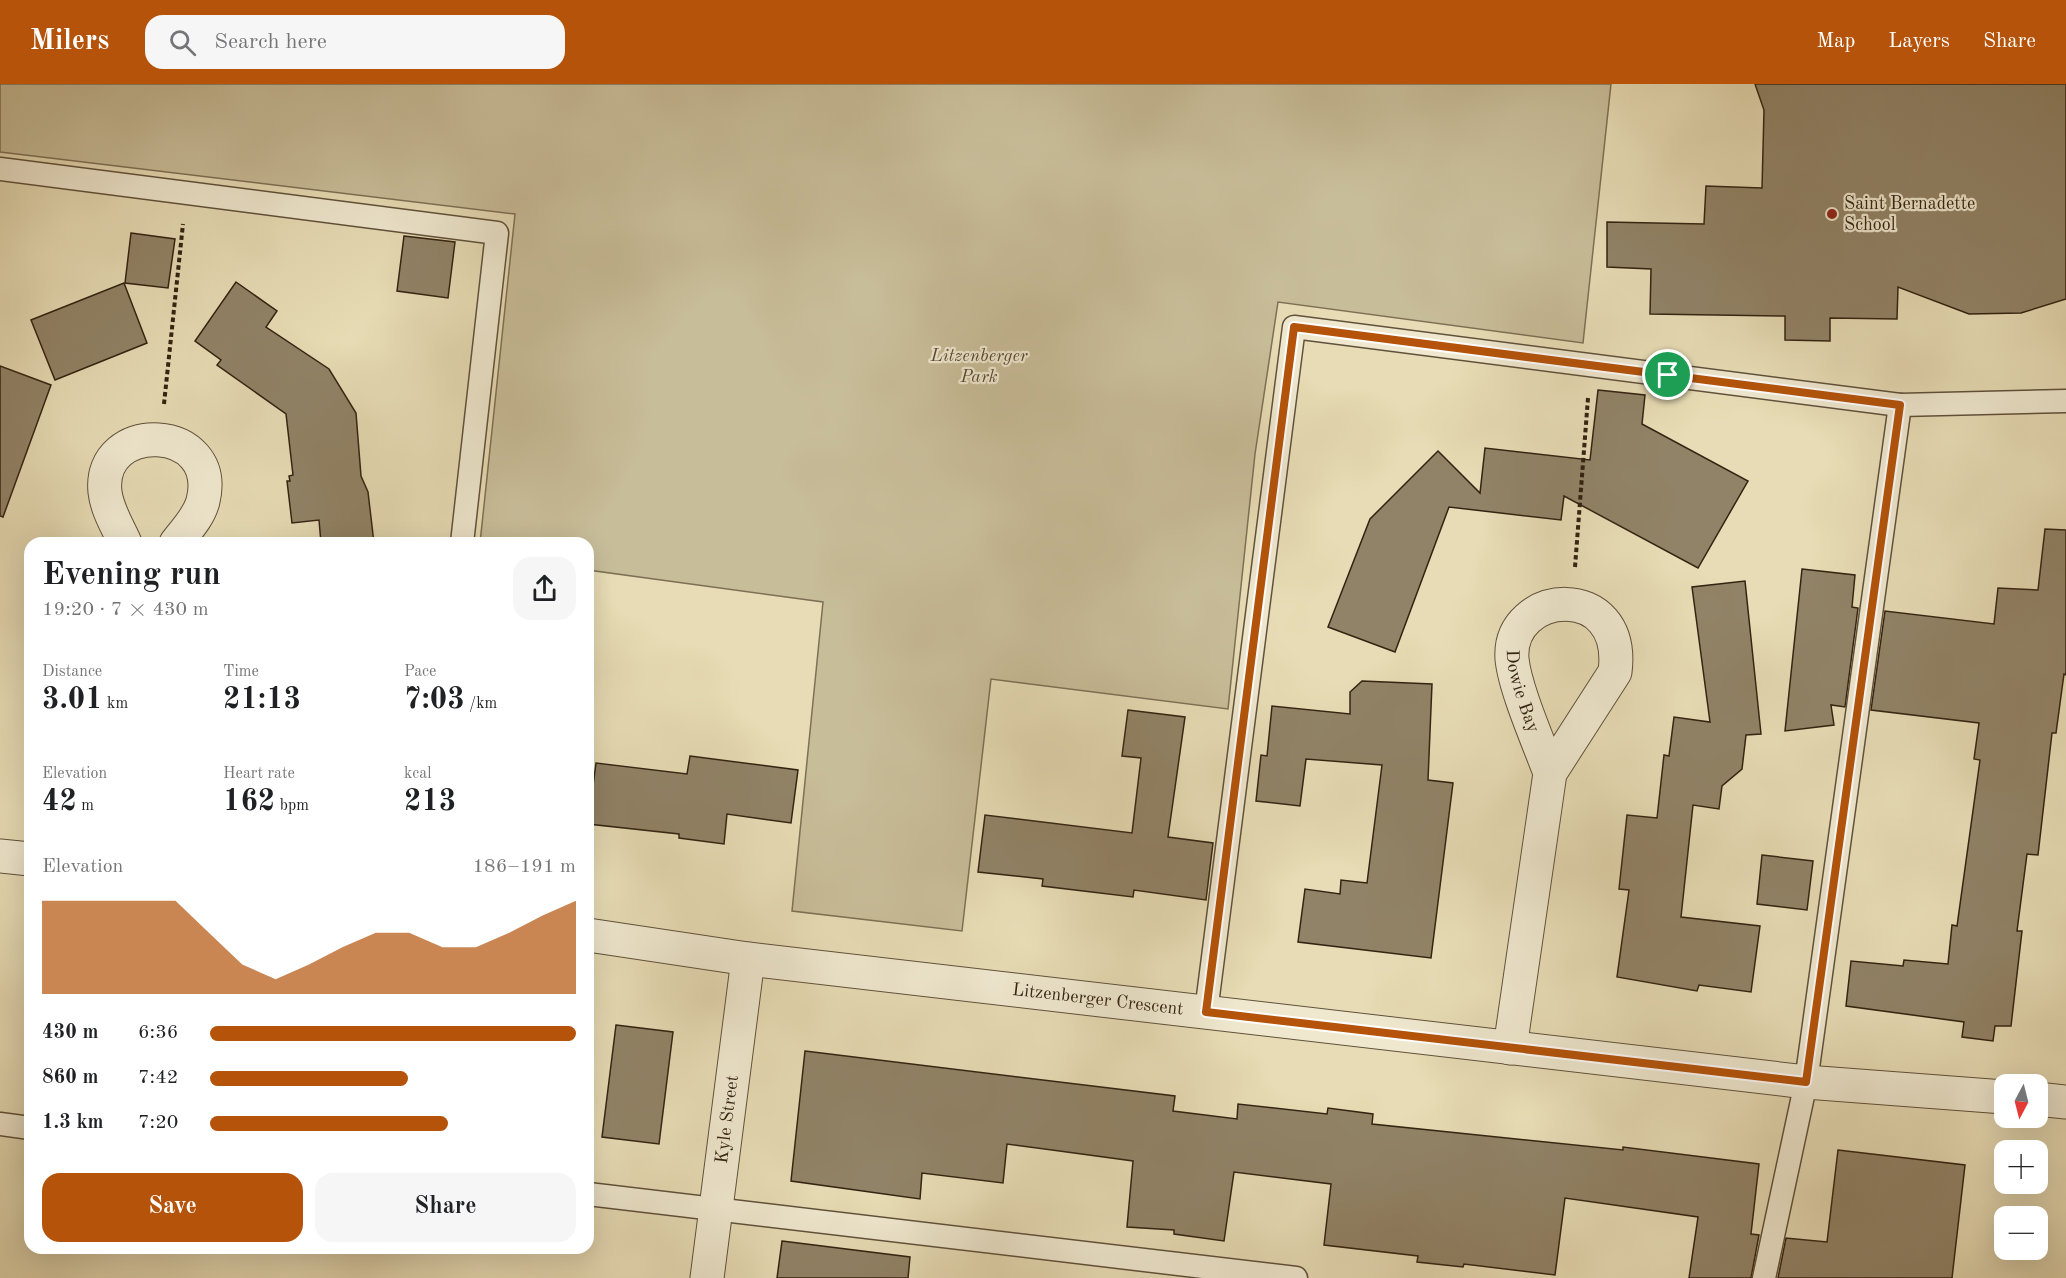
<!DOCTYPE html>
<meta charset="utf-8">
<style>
:root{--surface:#fff;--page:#f6f6f6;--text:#202124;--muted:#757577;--accent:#b45309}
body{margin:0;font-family:"Old Standard TT",serif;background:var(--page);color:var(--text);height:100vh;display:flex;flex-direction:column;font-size:22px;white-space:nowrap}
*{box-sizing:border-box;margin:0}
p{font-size:20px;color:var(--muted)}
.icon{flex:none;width:33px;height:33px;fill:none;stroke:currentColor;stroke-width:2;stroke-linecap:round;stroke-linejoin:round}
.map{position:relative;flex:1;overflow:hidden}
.details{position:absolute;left:24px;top:453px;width:570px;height:717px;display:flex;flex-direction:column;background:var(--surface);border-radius:18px;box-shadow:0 6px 24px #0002}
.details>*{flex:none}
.needle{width:39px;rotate:187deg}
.tools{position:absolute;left:1994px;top:990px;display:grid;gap:12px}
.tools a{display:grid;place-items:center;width:54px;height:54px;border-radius:12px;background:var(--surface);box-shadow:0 6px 24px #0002;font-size:30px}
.pin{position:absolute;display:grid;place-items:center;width:51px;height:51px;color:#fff;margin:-26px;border:3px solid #fff;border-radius:50%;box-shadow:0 2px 6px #0007}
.round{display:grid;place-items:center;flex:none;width:63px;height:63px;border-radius:18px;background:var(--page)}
.head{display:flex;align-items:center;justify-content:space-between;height:102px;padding:0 18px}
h1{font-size:33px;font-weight:800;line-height:45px}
.figures{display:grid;grid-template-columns:repeat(3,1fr);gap:9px;height:102px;padding:6px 18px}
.figures div{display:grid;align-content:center}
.figures b{font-size:30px;font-weight:800}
.figures small{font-size:16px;font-weight:400}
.figures p{font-size:16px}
.chart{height:168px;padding:12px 18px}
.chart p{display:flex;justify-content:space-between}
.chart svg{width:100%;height:108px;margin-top:6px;fill:var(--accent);opacity:.7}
.primary-button{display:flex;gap:12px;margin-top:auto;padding:12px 18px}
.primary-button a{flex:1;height:69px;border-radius:18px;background:var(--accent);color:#fff;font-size:24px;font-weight:800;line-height:69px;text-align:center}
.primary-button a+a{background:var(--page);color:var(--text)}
ul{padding:0 18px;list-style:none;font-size:20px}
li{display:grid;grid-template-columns:96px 72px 1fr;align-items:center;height:45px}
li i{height:15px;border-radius:8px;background:var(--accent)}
header{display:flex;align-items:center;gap:36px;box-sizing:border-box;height:84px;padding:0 30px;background:var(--accent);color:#fff}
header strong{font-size:28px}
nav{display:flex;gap:33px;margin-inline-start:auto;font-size:21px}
.search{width:420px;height:54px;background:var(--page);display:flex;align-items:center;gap:15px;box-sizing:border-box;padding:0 21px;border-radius:18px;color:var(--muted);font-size:22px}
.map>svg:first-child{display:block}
.green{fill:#c8bd99;stroke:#7e7056;stroke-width:1.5}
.building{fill:#918367;stroke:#332312;stroke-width:1.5}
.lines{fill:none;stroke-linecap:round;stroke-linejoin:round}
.lane-casing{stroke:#60513b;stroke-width:25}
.street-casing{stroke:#60513b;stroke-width:35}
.path{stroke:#332312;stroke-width:4;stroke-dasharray:4.5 3;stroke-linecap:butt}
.lane{stroke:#efe8cf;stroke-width:22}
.street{stroke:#efe8cf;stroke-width:33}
.route-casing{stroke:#fff;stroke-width:12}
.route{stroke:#b45309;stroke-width:8}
.poi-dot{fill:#8f2418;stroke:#efe8cf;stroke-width:2}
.labels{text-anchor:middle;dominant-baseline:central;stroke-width:4.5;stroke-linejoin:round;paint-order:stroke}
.poi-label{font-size:18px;fill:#332312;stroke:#efe8cf;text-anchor:start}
.park-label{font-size:18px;font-style:italic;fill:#584a34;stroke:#efe8cf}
.street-label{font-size:18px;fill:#332312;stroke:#efe8cf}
</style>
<header>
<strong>Milers</strong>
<div class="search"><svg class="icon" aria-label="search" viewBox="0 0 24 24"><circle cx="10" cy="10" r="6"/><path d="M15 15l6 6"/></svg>Search here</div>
<nav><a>Map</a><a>Layers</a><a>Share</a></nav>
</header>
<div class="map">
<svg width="2066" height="1194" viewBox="0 0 2066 1194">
<rect width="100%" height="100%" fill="#e7dcb5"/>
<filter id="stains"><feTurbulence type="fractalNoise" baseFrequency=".00333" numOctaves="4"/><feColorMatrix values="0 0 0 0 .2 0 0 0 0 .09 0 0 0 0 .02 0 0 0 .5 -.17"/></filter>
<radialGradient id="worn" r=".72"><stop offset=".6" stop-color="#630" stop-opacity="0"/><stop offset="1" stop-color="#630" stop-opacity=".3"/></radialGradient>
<path class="green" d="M 0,0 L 1611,0 L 1583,259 L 1278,218 L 1255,370 L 1228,625 L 991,595 L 962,847 L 792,827 L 823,518 L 588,486 L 588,459 L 480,459 L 515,130 L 0,68 Z"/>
<g class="building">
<path d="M 1755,0 L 2066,0 L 2066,215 L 2021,229 L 1969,230 L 1898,203 L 1897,235 L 1830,234 L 1830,257 L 1785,256 L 1785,232 L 1650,230 L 1651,185 L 1607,183 L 1607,138 L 1704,140 L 1706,102 L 1762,104 L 1764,26 Z"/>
<path d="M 131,149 L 175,155 L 168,204 L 125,199 Z"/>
<path d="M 404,152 L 455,158 L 448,214 L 397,207 Z"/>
<path d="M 236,198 L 277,227 L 266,243 L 329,285 L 356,329 L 361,392 L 368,408 L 374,459 L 321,459 L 319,436 L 292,439 L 287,397 L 290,397 L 289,392 L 293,391 L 286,330 L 217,281 L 221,276 L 195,257 Z"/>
<path d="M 124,199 L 147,259 L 55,296 L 31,236 Z"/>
<path d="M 0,282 L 51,301 L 3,433 L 0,432 Z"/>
<path d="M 1598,306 L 1645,311 L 1642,340 L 1748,397 L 1698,484 L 1564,412 L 1561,436 L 1449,423 L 1395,568 L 1328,543 L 1370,435 L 1438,367 L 1480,409 L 1485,364 L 1590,376 Z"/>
<path d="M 2045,445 L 2066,446 L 2066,591 L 2064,590 L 2056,649 L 2052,649 L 2038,771 L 2027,770 L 2017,847 L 2022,847 L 2011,942 L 1995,942 L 1993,957 L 1962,953 L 1964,938 L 1846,922 L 1851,877 L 1903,882 L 1904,876 L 1948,880 L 1952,841 L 1957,842 L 1980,676 L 1974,675 L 1979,639 L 1871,626 L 1885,527 L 1994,540 L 1998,504 L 2038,506 Z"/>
<path d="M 1802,485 L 1855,491 L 1852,523 L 1858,524 L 1845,623 L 1831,621 L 1834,641 L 1785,647 Z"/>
<path d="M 1745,497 L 1761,650 L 1746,651 L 1742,685 L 1722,702 L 1719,725 L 1693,721 L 1681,833 L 1760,842 L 1751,908 L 1699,901 L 1697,907 L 1617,893 L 1629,806 L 1619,805 L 1627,731 L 1657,734 L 1664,671 L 1669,672 L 1674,633 L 1710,638 L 1692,503 Z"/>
<path d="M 1362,597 L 1432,600 L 1428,696 L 1453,699 L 1431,874 L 1298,858 L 1305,805 L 1340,810 L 1341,796 L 1367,799 L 1382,681 L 1306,675 L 1300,722 L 1256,717 L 1261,671 L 1267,672 L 1272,622 L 1350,630 L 1350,608 Z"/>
<path d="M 1128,626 L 1185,633 L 1168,753 L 1213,759 L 1206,816 L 1134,806 L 1133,813 L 1042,802 L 1043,795 L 978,788 L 985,731 L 1132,749 L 1141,674 L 1122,672 Z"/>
<path d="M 690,672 L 798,686 L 791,739 L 727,730 L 724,760 L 679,754 L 679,750 L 588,740 L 596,679 L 687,690 Z"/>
<path d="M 1762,771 L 1813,777 L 1807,826 L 1757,820 Z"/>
<path d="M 616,941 L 673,948 L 659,1060 L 602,1053 Z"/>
<path d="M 805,967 L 1175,1012 L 1173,1027 L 1237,1035 L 1238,1020 L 1327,1030 L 1328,1024 L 1373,1030 L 1372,1040 L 1623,1066 L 1623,1063 L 1759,1080 L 1751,1150 L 1759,1151 L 1751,1194 L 1689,1194 L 1698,1133 L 1565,1114 L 1555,1191 L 1464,1180 L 1463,1183 L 1417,1178 L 1418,1172 L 1324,1161 L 1331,1100 L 1234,1088 L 1224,1157 L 1174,1150 L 1174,1146 L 1127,1143 L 1133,1077 L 1052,1066 L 1007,1060 L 1003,1099 L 922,1089 L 920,1115 L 791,1097 Z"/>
<path d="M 1838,1066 L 1965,1081 L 1952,1194 L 1778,1194 L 1786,1154 L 1827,1158 Z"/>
<path d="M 782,1157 L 910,1173 L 908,1194 L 777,1194 Z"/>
</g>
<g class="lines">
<defs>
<g id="lane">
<path d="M 0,85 L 497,149 L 462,459"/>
<path d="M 1206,928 L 1294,243 L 1900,321 L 2066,317"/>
<path d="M 0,1040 L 30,1044"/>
<path d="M 588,1110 L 1296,1194"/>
<path d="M 1764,1194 L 1806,998 L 1900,321"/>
</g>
<g id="street">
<path d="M 125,459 C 118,443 107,426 105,408 C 97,335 222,339 203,417 C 199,433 186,446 176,459"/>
<path d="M 0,772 L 30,775"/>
<path id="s1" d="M 588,851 L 748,875 L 1806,998 L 2004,1013"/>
<path id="s2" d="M 1510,964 L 1550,689 L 1615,588 C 1627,495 1507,505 1512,575 C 1515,605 1539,659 1550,689"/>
<path d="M 2037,1015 L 2066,1018"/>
<path id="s3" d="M 707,1194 L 748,875"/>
</g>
</defs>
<use href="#lane" class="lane-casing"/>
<use href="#street" class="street-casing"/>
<g class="path">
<path d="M 164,320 L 183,140"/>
<path d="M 1575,483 L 1588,314"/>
</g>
<use href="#lane" class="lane"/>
<use href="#street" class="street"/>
</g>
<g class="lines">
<defs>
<path id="route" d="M 1294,243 L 1900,321 L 1806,998 L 1206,928 Z"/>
</defs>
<use href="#route" class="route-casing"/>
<use href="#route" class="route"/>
</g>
<circle class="poi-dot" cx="1832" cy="130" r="6"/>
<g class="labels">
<g class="poi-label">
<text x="1844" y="120">Saint Bernadette<tspan x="1844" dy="21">School</tspan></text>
</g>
<g class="park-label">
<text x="979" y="272">Litzenberger<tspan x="979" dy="21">Park</tspan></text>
</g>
<g class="street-label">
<text stroke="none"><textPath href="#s2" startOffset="614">Dowie Bay</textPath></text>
<text stroke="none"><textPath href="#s1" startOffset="514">Litzenberger Crescent</textPath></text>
<text stroke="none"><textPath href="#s3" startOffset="160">Kyle Street</textPath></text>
</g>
</g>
<rect width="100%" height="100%" filter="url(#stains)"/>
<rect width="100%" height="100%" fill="url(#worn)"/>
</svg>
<div class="tools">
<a><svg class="needle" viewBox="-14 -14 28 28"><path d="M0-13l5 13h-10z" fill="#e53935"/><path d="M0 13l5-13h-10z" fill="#757577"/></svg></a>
<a>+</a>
<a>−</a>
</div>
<div class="pin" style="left:1668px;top:291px;background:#1e9e55"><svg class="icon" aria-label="arrive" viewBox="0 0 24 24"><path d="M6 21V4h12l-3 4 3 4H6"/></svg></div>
<section class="details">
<div class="head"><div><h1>Evening run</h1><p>19:20 · 7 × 430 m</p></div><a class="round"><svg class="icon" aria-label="share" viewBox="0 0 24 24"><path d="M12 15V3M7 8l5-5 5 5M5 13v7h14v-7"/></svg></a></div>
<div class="figures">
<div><p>Distance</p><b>3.01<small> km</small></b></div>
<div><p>Time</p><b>21:13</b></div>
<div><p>Pace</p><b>7:03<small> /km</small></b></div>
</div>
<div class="figures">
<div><p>Elevation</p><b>42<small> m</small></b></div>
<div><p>Heart rate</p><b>162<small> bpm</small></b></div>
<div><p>kcal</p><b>213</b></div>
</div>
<div class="chart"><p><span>Elevation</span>186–191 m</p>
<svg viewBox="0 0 160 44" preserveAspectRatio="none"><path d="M0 44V6L10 6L20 6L30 6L40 6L50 19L60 32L70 38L80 32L90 25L100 19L110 19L120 25L130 25L140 19L150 12L160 6V44z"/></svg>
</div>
<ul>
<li><b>430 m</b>6:36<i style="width:100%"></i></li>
<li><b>860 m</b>7:42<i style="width:54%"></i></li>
<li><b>1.3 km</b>7:20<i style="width:65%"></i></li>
</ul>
<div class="primary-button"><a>Save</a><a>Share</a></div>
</section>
</div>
